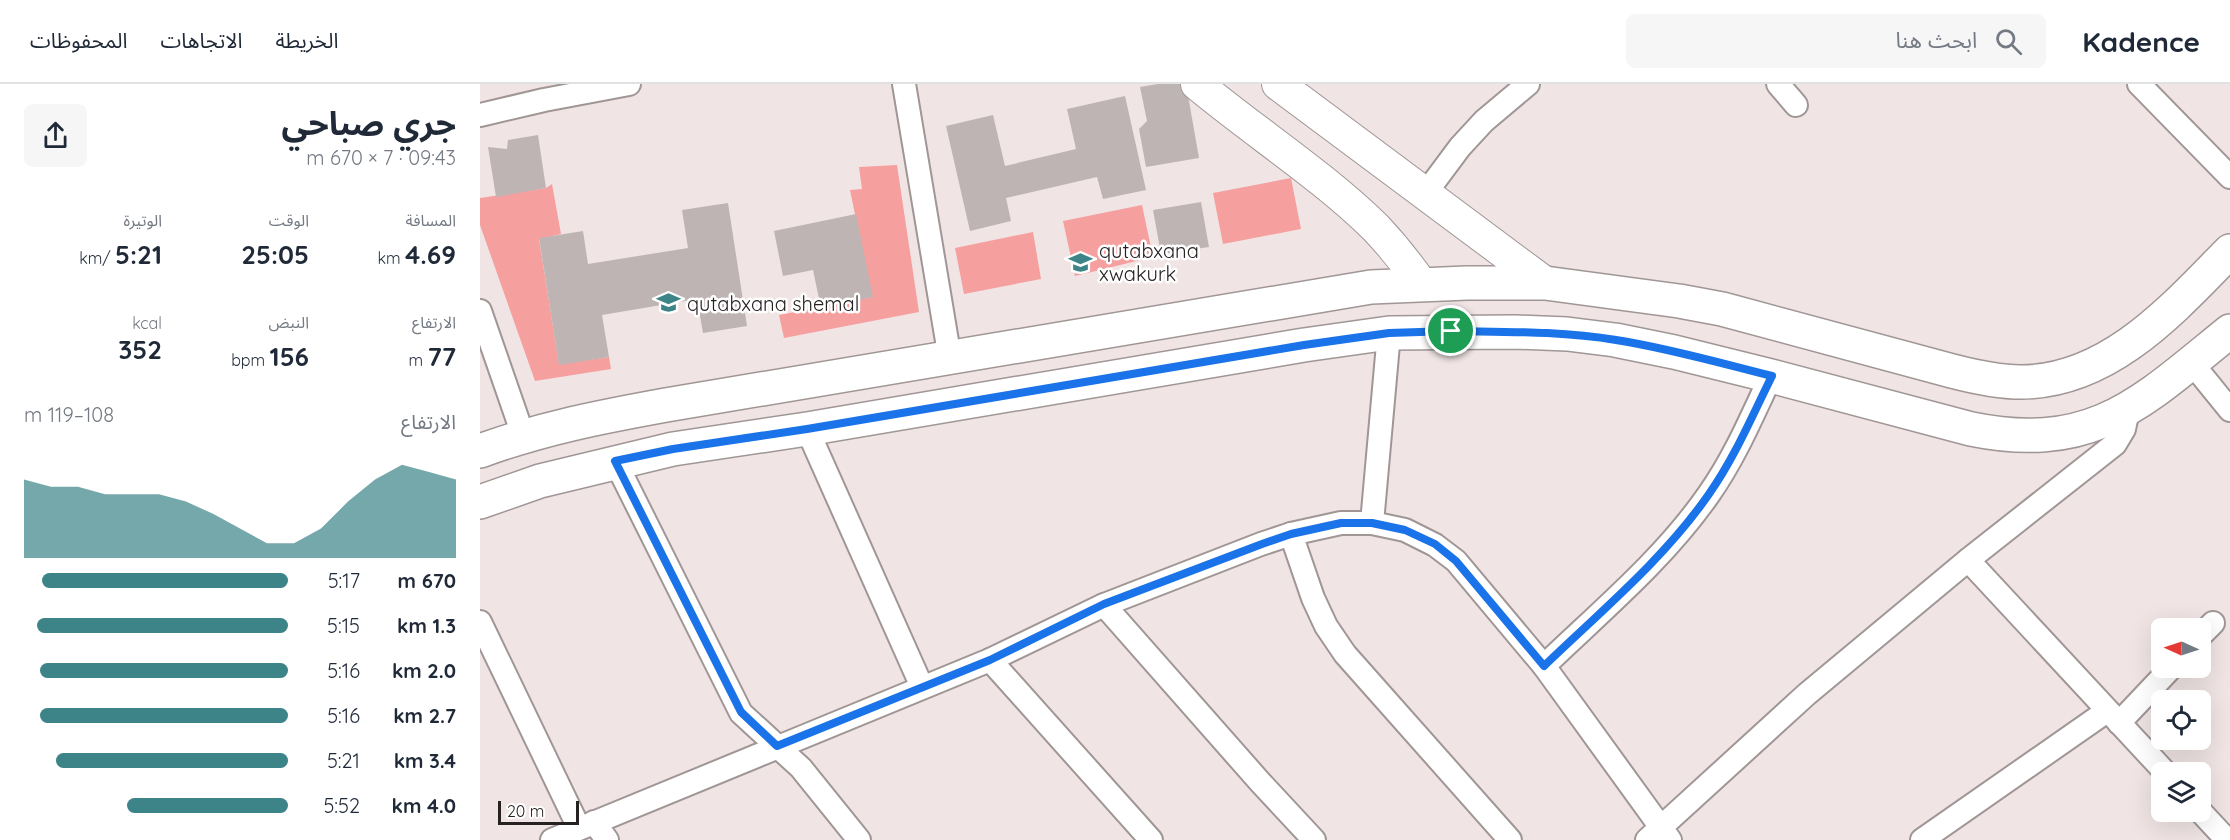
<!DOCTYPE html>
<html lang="ar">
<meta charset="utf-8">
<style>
:root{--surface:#fff;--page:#f6f6f7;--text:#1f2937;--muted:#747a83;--line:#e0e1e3;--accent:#3c8487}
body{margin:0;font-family:Quicksand,"Noto Sans Arabic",sans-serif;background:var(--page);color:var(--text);direction:rtl;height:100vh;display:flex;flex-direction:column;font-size:22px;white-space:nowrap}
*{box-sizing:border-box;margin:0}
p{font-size:20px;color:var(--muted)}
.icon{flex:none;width:33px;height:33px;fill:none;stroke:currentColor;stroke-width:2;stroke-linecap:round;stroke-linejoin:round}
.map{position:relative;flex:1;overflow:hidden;direction:ltr}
.panel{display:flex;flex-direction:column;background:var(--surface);width:480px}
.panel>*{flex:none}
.needle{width:39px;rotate:273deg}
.tools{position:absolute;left:1671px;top:534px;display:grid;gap:12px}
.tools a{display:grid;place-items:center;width:60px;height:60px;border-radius:9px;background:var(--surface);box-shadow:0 6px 24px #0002;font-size:30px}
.scale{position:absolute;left:18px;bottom:15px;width:81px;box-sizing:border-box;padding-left:6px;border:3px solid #262222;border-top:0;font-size:16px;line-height:21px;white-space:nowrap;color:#262222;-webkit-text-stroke:4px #fff;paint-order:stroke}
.pin{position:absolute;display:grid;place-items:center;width:51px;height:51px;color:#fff;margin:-26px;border:3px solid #fff;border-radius:50%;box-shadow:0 2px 6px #0007}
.round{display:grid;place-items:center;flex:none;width:63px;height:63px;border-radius:9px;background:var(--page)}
.summary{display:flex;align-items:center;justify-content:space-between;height:102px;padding:0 24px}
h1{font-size:33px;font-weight:700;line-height:45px}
.stats{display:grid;grid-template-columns:repeat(3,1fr);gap:9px;height:102px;padding:6px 24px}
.stats div{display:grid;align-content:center}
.stats b{font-size:26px;font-weight:700}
.stats small{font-size:16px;font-weight:400}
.stats p{font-size:16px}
.chart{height:168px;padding:12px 24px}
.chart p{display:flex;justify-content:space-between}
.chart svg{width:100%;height:108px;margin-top:6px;fill:var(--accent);opacity:.7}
ul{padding:0 24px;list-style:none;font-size:20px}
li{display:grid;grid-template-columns:96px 72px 1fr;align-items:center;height:45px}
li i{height:15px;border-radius:8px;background:var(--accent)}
header{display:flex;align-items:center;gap:36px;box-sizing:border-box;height:84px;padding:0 30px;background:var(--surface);border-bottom:2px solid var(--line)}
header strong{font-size:28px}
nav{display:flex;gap:33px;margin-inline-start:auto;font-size:21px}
.search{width:420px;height:54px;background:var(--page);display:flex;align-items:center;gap:15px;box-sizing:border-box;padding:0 21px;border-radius:9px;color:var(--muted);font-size:22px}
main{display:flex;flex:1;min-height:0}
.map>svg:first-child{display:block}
.green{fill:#f59f9f}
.building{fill:#bfb4b4}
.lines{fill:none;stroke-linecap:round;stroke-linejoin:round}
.street-casing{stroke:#a09696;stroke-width:26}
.secondary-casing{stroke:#a09696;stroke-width:34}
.primary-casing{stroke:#a09696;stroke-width:36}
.street{stroke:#fff;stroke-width:22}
.secondary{stroke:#fff;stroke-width:32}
.primary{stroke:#fff;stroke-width:33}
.route-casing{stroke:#fff;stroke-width:12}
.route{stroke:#1a73e8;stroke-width:8}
.labels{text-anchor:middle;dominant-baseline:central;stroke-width:5;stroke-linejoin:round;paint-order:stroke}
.poi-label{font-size:20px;fill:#262222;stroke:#fff;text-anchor:start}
</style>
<header>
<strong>Kadence</strong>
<div class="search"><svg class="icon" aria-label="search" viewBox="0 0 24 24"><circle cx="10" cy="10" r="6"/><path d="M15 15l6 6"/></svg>ابحث هنا</div>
<nav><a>الخريطة</a><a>الاتجاهات</a><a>المحفوظات</a></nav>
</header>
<main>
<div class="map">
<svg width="1750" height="756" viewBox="0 0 1750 756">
<rect width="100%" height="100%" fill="#f0e5e4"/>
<g class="green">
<path d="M 417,81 L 439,228 L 304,254 L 299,231 L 392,213 L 370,106 L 382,105 L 379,83 Z"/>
<path d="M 811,94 L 821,145 L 743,160 L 733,109 Z"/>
<path d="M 72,100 L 81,150 L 59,155 L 79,280 L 129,273 L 131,285 L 55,297 L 0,141 L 0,114 L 66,104 Z"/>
<path d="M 662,121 L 673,173 L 595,192 L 583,137 Z"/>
<path d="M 553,148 L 561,195 L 484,210 L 475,164 Z"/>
</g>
<g class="building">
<path d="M 678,0 L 706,0 L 719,74 L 666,83 L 659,45 L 667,37 L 660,3 Z"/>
<path d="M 645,12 L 666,106 L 623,115 L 617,93 L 526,114 L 531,137 L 490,147 L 466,42 L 513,31 L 525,82 L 596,65 L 587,25 Z"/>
<path d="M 58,51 L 66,104 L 16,113 L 8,63 L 27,65 L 28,56 Z"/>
<path d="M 721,118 L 729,163 L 681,170 L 673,126 Z"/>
<path d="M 248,119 L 267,242 L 223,249 L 217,215 L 122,231 L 129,273 L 79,281 L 59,154 L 103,147 L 108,180 L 208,164 L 202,126 Z"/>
<path d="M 376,130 L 393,213 L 341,224 L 333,186 L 303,192 L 294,147 Z"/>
</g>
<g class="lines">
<defs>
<g id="street">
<path d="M 424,0 L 470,275"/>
<path d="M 1298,0 L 1316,21"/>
<path d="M 1659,0 L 1750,93"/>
<path d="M 0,31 L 64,16 L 149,0"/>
<path d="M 945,110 L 980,63 L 1004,37 L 1048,0"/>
<path d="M 0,227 L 43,351"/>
<path d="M 1711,278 L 1750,326"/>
<path d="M 327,345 L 442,603"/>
<path d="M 135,377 L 261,629 L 321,684 L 379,756"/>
<path d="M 892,439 L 909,249"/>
<path d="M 811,450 L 833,514 L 846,542 L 865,570 L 1030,756"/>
<path d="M 1488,476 L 1685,688"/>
<path d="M 624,521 L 780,698 L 834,756"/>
<path d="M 0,538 L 99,744"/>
<path d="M 1720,552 L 1733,539"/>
<path d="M 510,576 L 671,756"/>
<path d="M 1064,582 C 1120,528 1184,475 1229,410 C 1255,373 1272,332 1291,292"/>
<path d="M 1639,639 L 1691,584"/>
<path d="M 1720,727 L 1747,756"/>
<path d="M 114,738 L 127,756"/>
<path d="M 72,756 L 510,576 L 624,521 L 781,460 L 811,450 L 861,439 L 892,439 L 925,446 L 955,461 L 976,477 L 1064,582 L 1190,756"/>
<path d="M 1167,756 L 1327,610 L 1488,476 L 1635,360 L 1644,345 L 1648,326"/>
<path d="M 1442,756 L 1627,627"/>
</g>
<g id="secondary">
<path d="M 717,0 C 776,49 842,91 896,144 C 913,162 928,181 942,201"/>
<path d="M 798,0 L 1065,199"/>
</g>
<g id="primary">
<path d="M 0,367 C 63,344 120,333 186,321 L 891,203 L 987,199 L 1065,199 L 1199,217 L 1242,225 L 1472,287 C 1495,293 1517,298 1541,298 C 1629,298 1693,225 1750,167"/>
<path d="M 0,418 L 60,397 L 193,365 L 327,345 L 824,261 L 909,249 L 1035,248 L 1087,250 L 1135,256 L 1194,268 L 1291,292 L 1491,345 C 1614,370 1662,318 1750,247"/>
</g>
</defs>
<use href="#street" class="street-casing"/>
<use href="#secondary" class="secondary-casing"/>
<use href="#primary" class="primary-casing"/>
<use href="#street" class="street"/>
<use href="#secondary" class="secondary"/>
<use href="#primary" class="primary"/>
</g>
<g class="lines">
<defs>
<path id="route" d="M 971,247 C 1026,248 1081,247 1136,256 C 1188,264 1240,279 1292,292 C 1272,332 1255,373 1229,410 C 1184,475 1120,528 1064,582 L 976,477 L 955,460 L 925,446 L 892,439 L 861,439 L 811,450 L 782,460 L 624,520 L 510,576 L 297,662 L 261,628 L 135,377 L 193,365 L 327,345 L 824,261 L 909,249 Z"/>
</defs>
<use href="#route" class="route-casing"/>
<use href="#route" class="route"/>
</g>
<defs>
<symbol id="school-bare" viewBox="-9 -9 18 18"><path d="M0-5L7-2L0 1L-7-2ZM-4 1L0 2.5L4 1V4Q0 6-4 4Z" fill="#3c8487" stroke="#fff" stroke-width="2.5" paint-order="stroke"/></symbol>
</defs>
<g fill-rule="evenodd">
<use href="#school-bare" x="584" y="162" width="33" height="33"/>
<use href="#school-bare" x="172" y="202" width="33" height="33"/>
</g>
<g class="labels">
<g class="poi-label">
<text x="619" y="166">qutabxana<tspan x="619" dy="23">xwakurk</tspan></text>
<text x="207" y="219">qutabxana shemal</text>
</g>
</g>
</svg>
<div class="tools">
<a><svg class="needle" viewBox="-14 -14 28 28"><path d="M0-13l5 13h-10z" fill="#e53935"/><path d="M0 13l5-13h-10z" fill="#747a83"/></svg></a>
<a><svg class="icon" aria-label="locate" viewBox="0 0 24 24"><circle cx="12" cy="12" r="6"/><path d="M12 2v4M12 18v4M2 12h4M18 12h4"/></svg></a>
<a><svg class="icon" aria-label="layers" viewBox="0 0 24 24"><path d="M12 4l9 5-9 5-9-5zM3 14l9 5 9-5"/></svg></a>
</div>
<div class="scale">20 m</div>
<div class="pin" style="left:971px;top:247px;background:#1e9e55"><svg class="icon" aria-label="arrive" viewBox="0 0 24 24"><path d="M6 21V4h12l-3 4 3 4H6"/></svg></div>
</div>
<section class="panel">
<div class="summary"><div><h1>جري صباحي</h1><p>09:43 · 7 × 670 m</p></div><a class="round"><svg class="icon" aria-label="share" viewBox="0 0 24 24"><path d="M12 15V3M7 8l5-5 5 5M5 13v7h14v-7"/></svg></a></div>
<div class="stats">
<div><p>المسافة</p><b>4.69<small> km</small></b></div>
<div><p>الوقت</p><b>25:05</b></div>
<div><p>الوتيرة</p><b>5:21<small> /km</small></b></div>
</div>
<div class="stats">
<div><p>الارتفاع</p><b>77<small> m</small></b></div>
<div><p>النبض</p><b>156<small> bpm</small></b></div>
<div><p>kcal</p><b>352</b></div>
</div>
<div class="chart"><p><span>الارتفاع</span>108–119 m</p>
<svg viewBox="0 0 160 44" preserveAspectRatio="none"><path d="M0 44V12L10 15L20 15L30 18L40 18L50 18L60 21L70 26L80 32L90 38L100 38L110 32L120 21L130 12L140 6L150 9L160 12V44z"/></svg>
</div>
<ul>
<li><b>670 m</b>5:17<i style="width:93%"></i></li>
<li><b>1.3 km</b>5:15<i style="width:95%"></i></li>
<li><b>2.0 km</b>5:16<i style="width:94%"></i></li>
<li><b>2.7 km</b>5:16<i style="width:94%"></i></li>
<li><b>3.4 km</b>5:21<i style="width:88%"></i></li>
<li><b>4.0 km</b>5:52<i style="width:61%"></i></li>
</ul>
</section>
</main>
